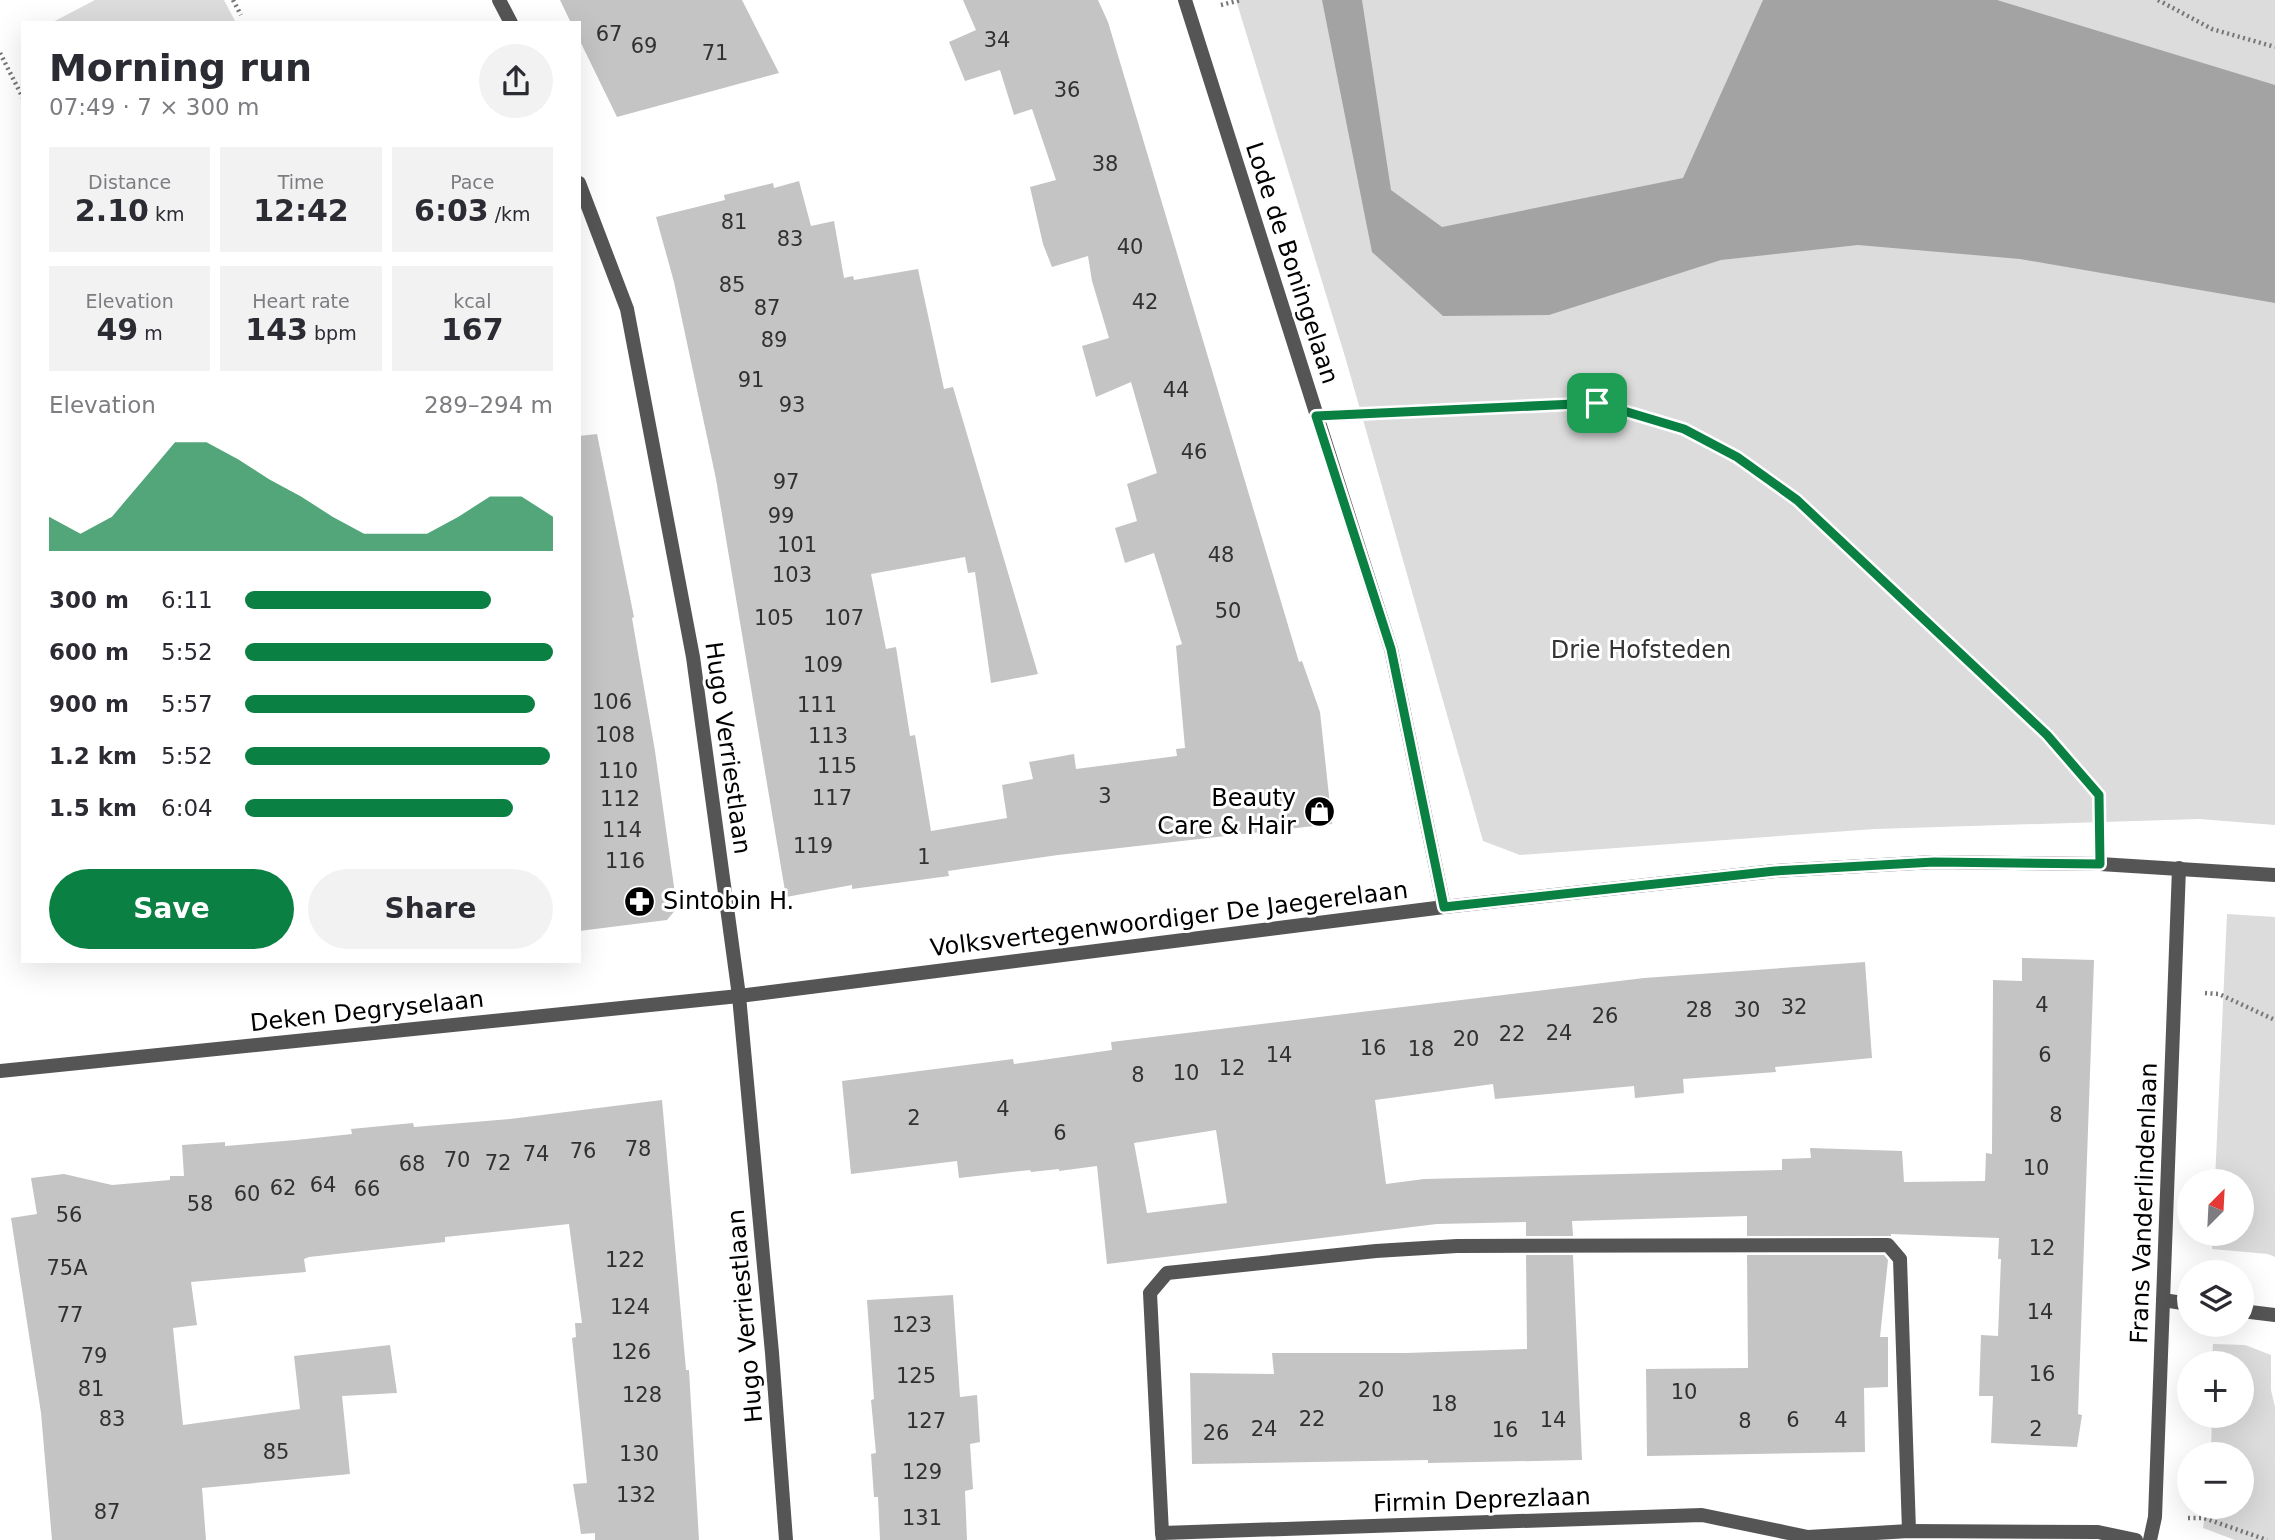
<!DOCTYPE html>
<meta charset="utf-8">
<style>
:root{--surface:#fff;--page:#f2f2f3;--text:#2b2b33;--muted:#7c7c81;--accent:#0b8043}
body{margin:0;font-family:"DejaVu Sans",sans-serif;background:var(--page);color:var(--text);height:100vh;display:flex;flex-direction:column;font-size:26px;white-space:nowrap}
*{box-sizing:border-box;margin:0}
p{font-size:23px;color:var(--muted)}
.icon{flex:none;width:38px;height:38px;fill:none;stroke:currentColor;stroke-width:2;stroke-linecap:round;stroke-linejoin:round}
.map{position:relative;flex:1;overflow:hidden}
.sheet{position:absolute;left:21px;top:21px;width:560px;height:942px;display:flex;flex-direction:column;background:var(--surface);border-radius:0px;box-shadow:0 7px 28px #0002}
.sheet>*{flex:none}
.needle{width:46px;rotate:24deg}
.buttons{position:absolute;left:2177px;top:1169px;display:grid;gap:14px}
.buttons a{display:grid;place-items:center;width:77px;height:77px;border-radius:50%;background:var(--surface);box-shadow:0 7px 28px #0002;font-size:35px}
.pin{position:absolute;display:grid;place-items:center;width:60px;height:60px;color:#fff;margin:-30px;border-radius:14px;box-shadow:0 4px 10px #0006}
.round{display:grid;place-items:center;flex:none;width:74px;height:74px;border-radius:37px;background:var(--page)}
.overview{display:flex;align-items:center;justify-content:space-between;height:119px;padding:0 28px}
h1{font-size:38px;font-weight:700;line-height:52px}
.figures{display:grid;grid-template-columns:repeat(3,1fr);gap:10px;height:119px;padding:7px 28px}
.figures div{display:grid;align-content:center;border-radius:0px;background:var(--page);text-align:center}
.figures b{font-size:30px;font-weight:700}
.figures small{font-size:19px;font-weight:400}
.figures p{font-size:19px}
.chart{height:196px;padding:14px 28px}
.chart p{display:flex;justify-content:space-between}
.chart svg{width:100%;height:126px;margin-top:7px;fill:var(--accent);opacity:.7}
.action{display:flex;gap:14px;margin-top:auto;padding:14px 28px}
.action a{flex:1;height:80px;border-radius:42px;background:var(--accent);color:#fff;font-size:28px;font-weight:700;line-height:80px;text-align:center}
.action a+a{background:var(--page);color:var(--text)}
ul{padding:0 28px;list-style:none;font-size:23px}
li{display:grid;grid-template-columns:112px 84px 1fr;align-items:center;height:52px}
li i{height:18px;border-radius:9px;background:var(--accent)}
.map>svg:first-child{display:block}
.green{fill:#dcdcdc}
.water{fill:#a3a3a3}
.building{fill:#c4c4c4;fill-rule:evenodd}
.lines{fill:none;stroke-linecap:round;stroke-linejoin:round}
.path{stroke:#777;stroke-width:4.5;stroke-dasharray:2 3.5;stroke-linecap:butt}
.lane{stroke:#555;stroke-width:14}
.street{stroke:#555;stroke-width:14}
.route-casing{stroke:#fff;stroke-width:14}
.route{stroke:#0b8043;stroke-width:9}
.labels{text-anchor:middle;dominant-baseline:central;stroke-width:6;stroke-linejoin:round;paint-order:stroke}
.number-label{font-size:21px;fill:#313131}
.street-label{font-size:24px;fill:#000;stroke:#fff}
.park-label{font-size:24px;fill:#333;stroke:#fff}
.poi-label{font-size:24px;fill:#000;stroke:#fff;text-anchor:end}
</style>
<div class="map">
<svg width="2275" height="1540" viewBox="0 0 2275 1540">
<rect width="100%" height="100%" fill="#fff"/>
<g class="green">
<path d="M 95,0 L 224,0 L 236,23 L 51,23 Z"/>
<path d="M 1236,0 L 2275,0 L 2275,825 L 2199,819 L 1875,829 L 1520,855 L 1483,841 L 1346,360 Z"/>
<path d="M 2227,914 L 2275,917 L 2275,1257 L 2268,1254 L 2212,1249 L 2213,1234 L 2242,1234 L 2242,1181 L 2215,1181 Z"/>
<path d="M 2213,1344 L 2245,1345 L 2271,1355 L 2271,1390 L 2275,1407 L 2275,1540 L 2235,1540 L 2203,1528 L 2206,1507 L 2242,1507 L 2242,1454 L 2211,1454 L 2212,1416 L 2242,1416 L 2242,1363 L 2212,1363 Z"/>
</g>
<path class="water" d="M 1322,0 L 1362,0 L 1391,190 L 1442,227 L 1683,178 L 1763,0 L 1997,0 L 2275,85 L 2275,303 L 2020,259 L 1858,245 L 1721,260 L 1549,315 L 1443,316 L 1372,252 Z"/>
<g class="building">
<path d="M 560,0 L 742,0 L 779,73 L 617,117 L 579,39 L 579,23 L 571,23 Z"/>
<path d="M 963,0 L 1098,0 L 1108,22 L 1299,662 L 1302,661 L 1320,712 L 1332,824 L 1058,855 L 948,871 L 949,876 L 852,889 L 852,885 L 786,897 L 716,479 L 674,282 L 656,217 L 725,200 L 724,195 L 773,183 L 774,188 L 799,181 L 811,226 L 834,221 L 844,278 L 853,276 L 854,280 L 918,269 L 944,389 L 953,387 L 1038,674 L 991,683 L 975,572 L 968,573 L 965,557 L 871,574 L 886,649 L 896,647 L 910,736 L 915,735 L 931,831 L 1007,818 L 1002,785 L 1033,779 L 1029,762 L 1074,754 L 1076,769 L 1177,756 L 1176,749 L 1185,748 L 1176,646 L 1182,644 L 1154,553 L 1125,563 L 1115,528 L 1137,521 L 1127,484 L 1157,473 L 1131,382 L 1096,397 L 1082,346 L 1109,338 L 1092,281 L 1088,256 L 1052,267 L 1043,244 L 1030,187 L 1056,180 L 1032,109 L 1014,115 L 1000,70 L 965,81 L 949,42 L 976,30 Z"/>
<path d="M 597,434 L 634,617 L 632,618 L 655,751 L 677,908 L 667,920 L 579,931 L 579,436 Z"/>
<path d="M 2022,958 L 2094,960 L 2078,1414 L 2082,1415 L 2077,1447 L 1991,1443 L 1993,1396 L 1979,1396 L 1981,1335 L 1998,1336 L 2001,1259 L 1998,1259 L 1999,1238 L 1891,1234 L 1891,1236 L 1747,1236 L 1747,1216 L 1572,1221 L 1573,1236 L 1526,1236 L 1526,1222 L 1437,1224 L 1107,1264 L 1097,1166 L 1059,1171 L 1059,1169 L 1031,1172 L 1030,1170 L 959,1178 L 957,1161 L 851,1174 L 842,1081 L 1013,1059 L 1014,1064 L 1112,1050 L 1111,1042 L 1644,978 L 1865,962 L 1872,1058 L 1775,1067 L 1776,1072 L 1683,1079 L 1684,1093 L 1635,1098 L 1634,1086 L 1495,1099 L 1493,1084 L 1375,1100 L 1386,1184 L 1424,1179 L 1782,1170 L 1782,1159 L 1811,1158 L 1810,1148 L 1902,1151 L 1904,1182 L 1985,1181 L 1986,1153 L 1992,1154 L 1993,980 L 2022,981 ZM 1216,1130 L 1227,1203 L 1147,1213 L 1134,1143 Z"/>
<path d="M 662,1100 L 686,1370 L 689,1370 L 699,1540 L 595,1540 L 595,1533 L 581,1534 L 573,1484 L 587,1483 L 572,1338 L 576,1337 L 575,1323 L 582,1323 L 569,1224 L 445,1237 L 445,1242 L 309,1257 L 304,1259 L 306,1272 L 191,1282 L 197,1325 L 173,1328 L 183,1425 L 300,1409 L 294,1356 L 390,1345 L 397,1393 L 342,1396 L 350,1474 L 202,1488 L 206,1540 L 52,1540 L 41,1413 L 11,1218 L 37,1214 L 31,1178 L 64,1174 L 112,1185 L 170,1180 L 170,1176 L 184,1176 L 182,1145 L 225,1142 L 225,1146 L 296,1140 L 352,1134 L 351,1129 L 413,1123 L 414,1127 L 510,1119 Z"/>
<path d="M 1526,1255 L 1573,1255 L 1582,1460 L 1428,1463 L 1428,1460 L 1192,1464 L 1190,1373 L 1274,1374 L 1272,1353 L 1406,1353 L 1527,1349 Z"/>
<path d="M 1747,1255 L 1884,1255 L 1888,1260 L 1880,1337 L 1888,1337 L 1888,1387 L 1864,1388 L 1865,1452 L 1647,1456 L 1646,1369 L 1748,1368 Z"/>
<path d="M 953,1295 L 960,1397 L 977,1395 L 980,1442 L 970,1444 L 973,1489 L 965,1491 L 967,1540 L 880,1540 L 878,1497 L 874,1497 L 871,1454 L 876,1453 L 871,1400 L 874,1399 L 867,1300 Z"/>
</g>
<g class="lines">
<g class="path">
<path d="M 233,0 L 241,15"/>
<path d="M 2158,0 L 2212,29 L 2275,47"/>
<path d="M 1221,5 L 1241,0"/>
<path d="M 0,53 L 23,98"/>
<path d="M 1349,415 L 1597,403 L 1684,429 L 1737,457 L 1797,500 L 2047,735 L 2099,795 L 2099,832"/>
<path d="M 2205,993 L 2219,994 L 2275,1020"/>
<path d="M 2188,1518 L 2204,1518 L 2267,1540"/>
</g>
<path class="lane" d="M 1162,1533 L 1150,1293 L 1167,1273 L 1376,1251 L 1457,1246 L 1888,1245 L 1900,1259 L 1909,1531"/>
<g class="street">
<path d="M 499,0 L 511,23"/>
<path d="M 1185,0 L 1391,649 L 1444,907"/>
<path d="M 579,183 L 627,309 L 693,657 L 739,996 L 772,1353 L 786,1540"/>
<path d="M 0,1071 L 739,996 L 1444,907 L 1775,871 L 1934,862 L 2100,864 L 2275,875"/>
<path d="M 2163,1300 L 2189,1304"/>
<path d="M 2242,1311 L 2275,1315"/>
<path d="M 1163,1540 L 1162,1533 L 1702,1515 L 1808,1537 L 1909,1531 L 2098,1532 L 2136,1540"/>
<path d="M 2150,1540 L 2155,1517 L 2179,868"/>
</g>
</g>
<g class="lines">
<defs>
<path id="route" d="M 1597,403 L 1684,429 L 1737,457 L 1797,500 L 2047,735 L 2099,795 L 2100,864 L 1934,862 L 1775,871 L 1444,907 L 1391,649 L 1316,416 Z"/>
</defs>
<use href="#route" class="route-casing"/>
<use href="#route" class="route"/>
</g>
<defs>
<symbol id="shop-disc" viewBox="-11 -11 22 22"><circle r="9.5" fill="#000" stroke="#fff"/><path d="M-5-2.5h2.3a2.7 3.5 0 0 1 5.4 0H5L5.5 6h-11ZM-1.5-2.5h3a1.5 2.3 0 0 0-3 0Z" fill="#fff"/></symbol>
<symbol id="pharmacy-disc" viewBox="-11 -11 22 22"><circle r="9.5" fill="#000" stroke="#fff"/><path d="M-2-6h4v4h4v4h-4v4h-4v-4h-4v-4h4Z" fill="#fff"/></symbol>
</defs>
<g fill-rule="evenodd">
<use href="#shop-disc" x="1302" y="794" width="35" height="35"/>
<use href="#pharmacy-disc" x="622" y="884" width="35" height="35"/>
</g>
<g class="labels">
<g class="number-label">
<text x="609" y="34">67</text>
<text x="997" y="40">34</text>
<text x="644" y="46">69</text>
<text x="715" y="53">71</text>
<text x="1067" y="90">36</text>
<text x="1105" y="164">38</text>
<text x="734" y="222">81</text>
<text x="790" y="239">83</text>
<text x="1130" y="247">40</text>
<text x="732" y="285">85</text>
<text x="1145" y="302">42</text>
<text x="767" y="308">87</text>
<text x="774" y="340">89</text>
<text x="751" y="380">91</text>
<text x="1176" y="390">44</text>
<text x="792" y="405">93</text>
<text x="1194" y="452">46</text>
<text x="786" y="482">97</text>
<text x="781" y="516">99</text>
<text x="797" y="545">101</text>
<text x="1221" y="555">48</text>
<text x="792" y="575">103</text>
<text x="1228" y="611">50</text>
<text x="774" y="618">105</text>
<text x="844" y="618">107</text>
<text x="823" y="665">109</text>
<text x="612" y="702">106</text>
<text x="817" y="705">111</text>
<text x="615" y="735">108</text>
<text x="828" y="736">113</text>
<text x="837" y="766">115</text>
<text x="618" y="771">110</text>
<text x="1105" y="796">3</text>
<text x="832" y="798">117</text>
<text x="620" y="799">112</text>
<text x="622" y="830">114</text>
<text x="813" y="846">119</text>
<text x="924" y="857">1</text>
<text x="625" y="861">116</text>
<text x="2042" y="1005">4</text>
<text x="1794" y="1007">32</text>
<text x="1699" y="1010">28</text>
<text x="1747" y="1010">30</text>
<text x="1605" y="1016">26</text>
<text x="1559" y="1033">24</text>
<text x="1512" y="1034">22</text>
<text x="1466" y="1039">20</text>
<text x="1373" y="1048">16</text>
<text x="1421" y="1049">18</text>
<text x="1279" y="1055">14</text>
<text x="2045" y="1055">6</text>
<text x="1232" y="1068">12</text>
<text x="1186" y="1073">10</text>
<text x="1138" y="1075">8</text>
<text x="1003" y="1109">4</text>
<text x="2056" y="1115">8</text>
<text x="914" y="1118">2</text>
<text x="1060" y="1133">6</text>
<text x="638" y="1149">78</text>
<text x="583" y="1151">76</text>
<text x="536" y="1154">74</text>
<text x="457" y="1160">70</text>
<text x="498" y="1163">72</text>
<text x="412" y="1164">68</text>
<text x="2036" y="1168">10</text>
<text x="323" y="1185">64</text>
<text x="283" y="1188">62</text>
<text x="367" y="1189">66</text>
<text x="247" y="1194">60</text>
<text x="200" y="1204">58</text>
<text x="69" y="1215">56</text>
<text x="2042" y="1248">12</text>
<text x="625" y="1260">122</text>
<text x="67" y="1268">75A</text>
<text x="630" y="1307">124</text>
<text x="2040" y="1312">14</text>
<text x="70" y="1315">77</text>
<text x="912" y="1325">123</text>
<text x="631" y="1352">126</text>
<text x="94" y="1356">79</text>
<text x="2042" y="1374">16</text>
<text x="916" y="1376">125</text>
<text x="91" y="1389">81</text>
<text x="1371" y="1390">20</text>
<text x="1684" y="1392">10</text>
<text x="642" y="1395">128</text>
<text x="1444" y="1404">18</text>
<text x="112" y="1419">83</text>
<text x="1312" y="1419">22</text>
<text x="1553" y="1420">14</text>
<text x="1793" y="1420">6</text>
<text x="1841" y="1420">4</text>
<text x="926" y="1421">127</text>
<text x="1745" y="1421">8</text>
<text x="1264" y="1429">24</text>
<text x="2036" y="1429">2</text>
<text x="1505" y="1430">16</text>
<text x="1216" y="1433">26</text>
<text x="276" y="1452">85</text>
<text x="639" y="1454">130</text>
<text x="922" y="1472">129</text>
<text x="636" y="1495">132</text>
<text x="107" y="1512">87</text>
<text x="922" y="1518">131</text>
</g>
<g class="street-label">
<text transform="translate(1292 263) rotate(72)">Lode de Boningelaan</text>
<text transform="translate(728 748) rotate(82)">Hugo Verriestlaan</text>
<text transform="translate(1169 919) rotate(-7)">Volksvertegenwoordiger De Jaegerelaan</text>
<text transform="translate(367 1011) rotate(-6)">Deken Degryselaan</text>
<text transform="translate(2144 1203) rotate(-88)">Frans Vanderlindenlaan</text>
<text transform="translate(745 1316) rotate(-95)">Hugo Verriestlaan</text>
<text transform="translate(1482 1500) rotate(-2)">Firmin Deprezlaan</text>
</g>
<g class="park-label">
<text x="1641" y="650">Drie Hofsteden</text>
</g>
<g class="poi-label">
<text x="1296" y="798">Beauty<tspan x="1296" dy="28">Care &amp; Hair</tspan></text>
<text x="663" y="901" text-anchor="start">Sintobin H.</text>
</g>
</g>
</svg>
<div class="buttons">
<a><svg class="needle" viewBox="-14 -14 28 28"><path d="M0-13l5 13h-10z" fill="#e53935"/><path d="M0 13l5-13h-10z" fill="#7c7c81"/></svg></a>
<a><svg class="icon" aria-label="layers" viewBox="0 0 24 24"><path d="M12 4l9 5-9 5-9-5zM3 14l9 5 9-5"/></svg></a>
<a>+</a>
<a>−</a>
</div>
<div class="pin" style="left:1597px;top:403px;background:#1e9e55"><svg class="icon" aria-label="arrive" viewBox="0 0 24 24"><path d="M6 21V4h12l-3 4 3 4H6"/></svg></div>
<section class="sheet">
<div class="overview"><div><h1>Morning run</h1><p>07:49 · 7 × 300 m</p></div><a class="round"><svg class="icon" aria-label="share" viewBox="0 0 24 24"><path d="M12 15V3M7 8l5-5 5 5M5 13v7h14v-7"/></svg></a></div>
<div class="figures">
<div><p>Distance</p><b>2.10<small> km</small></b></div>
<div><p>Time</p><b>12:42</b></div>
<div><p>Pace</p><b>6:03<small> /km</small></b></div>
</div>
<div class="figures">
<div><p>Elevation</p><b>49<small> m</small></b></div>
<div><p>Heart rate</p><b>143<small> bpm</small></b></div>
<div><p>kcal</p><b>167</b></div>
</div>
<div class="chart"><p><span>Elevation</span>289–294 m</p>
<svg viewBox="0 0 160 44" preserveAspectRatio="none"><path d="M0 44V32L10 38L20 32L30 19L40 6L50 6L60 12L70 19L80 25L90 32L100 38L110 38L120 38L130 32L140 25L150 25L160 32V44z"/></svg>
</div>
<ul>
<li><b>300 m</b>6:11<i style="width:80%"></i></li>
<li><b>600 m</b>5:52<i style="width:100%"></i></li>
<li><b>900 m</b>5:57<i style="width:94%"></i></li>
<li><b>1.2 km</b>5:52<i style="width:99%"></i></li>
<li><b>1.5 km</b>6:04<i style="width:87%"></i></li>
</ul>
<div class="action"><a>Save</a><a>Share</a></div>
</section>
</div>
